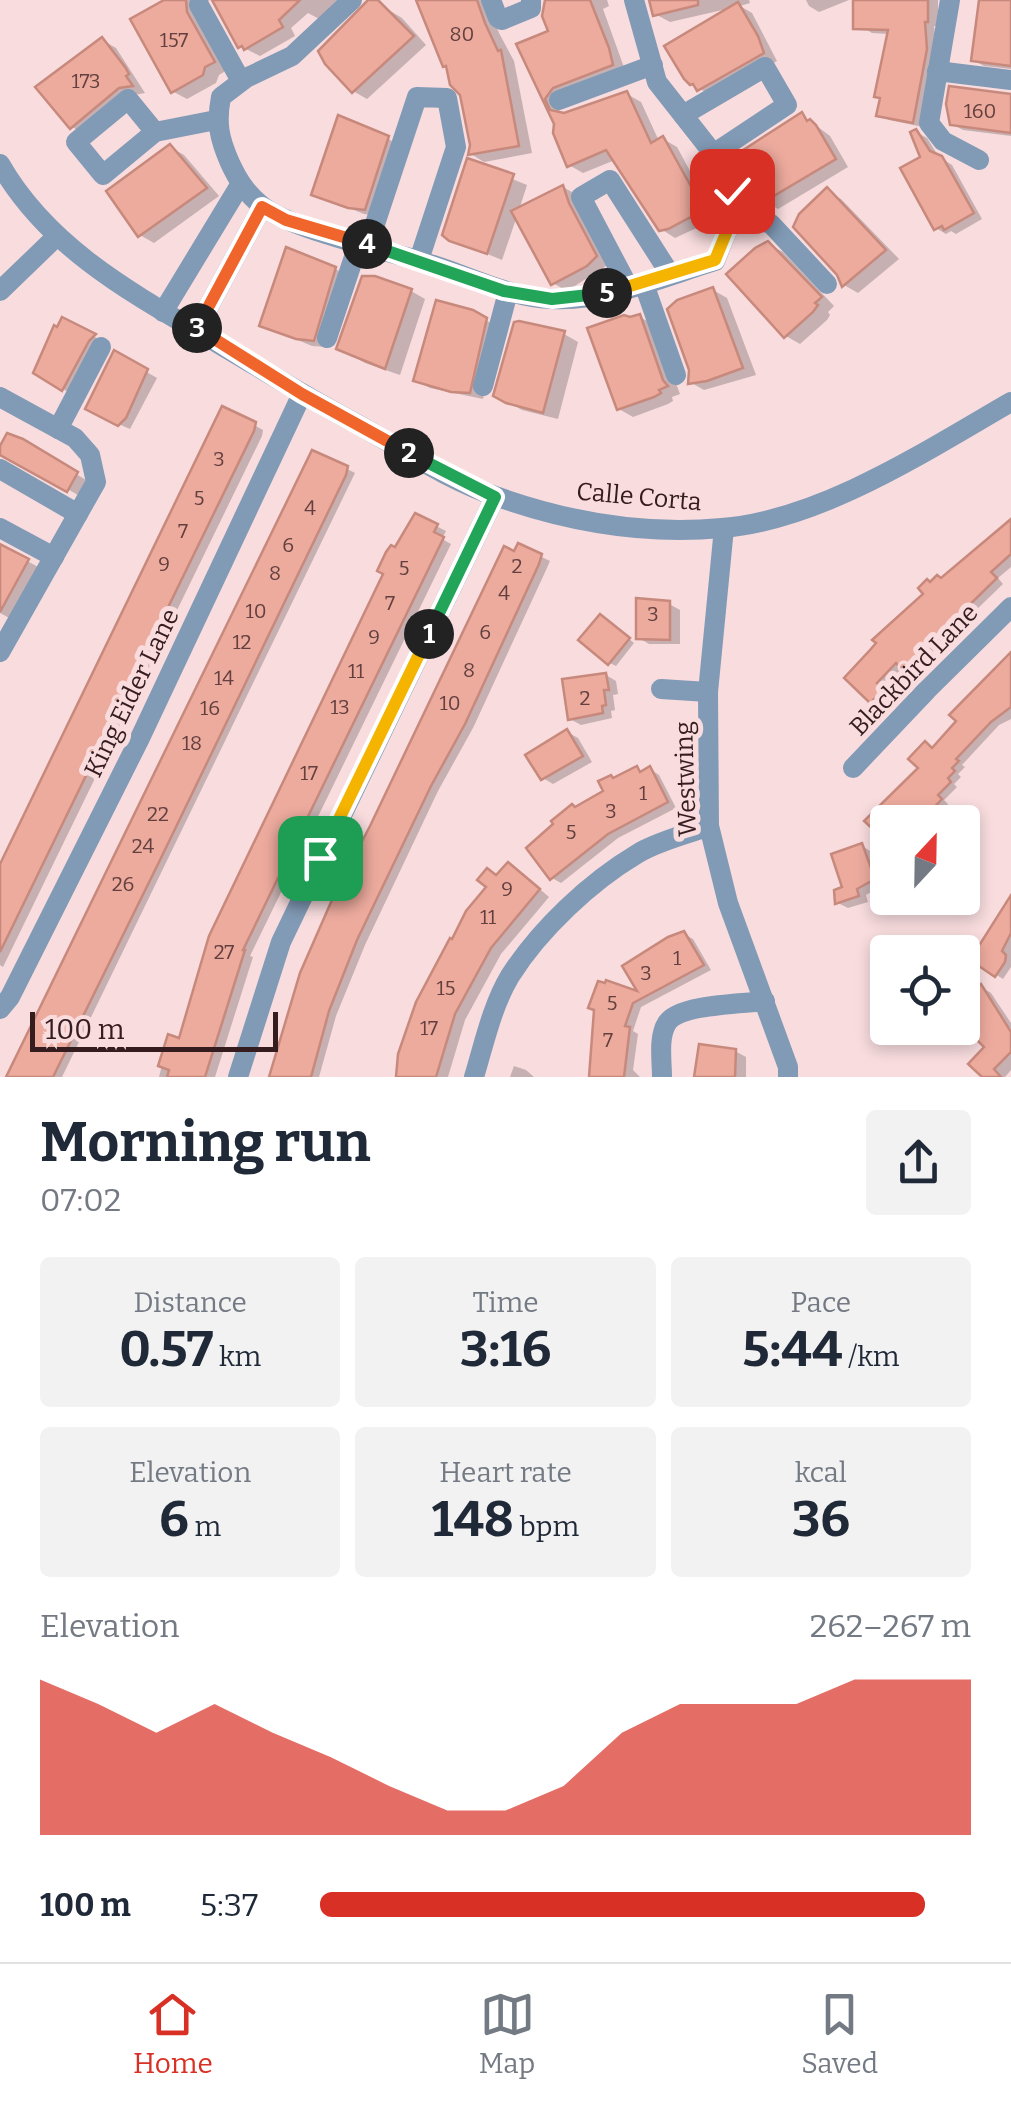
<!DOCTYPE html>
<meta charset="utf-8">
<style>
:root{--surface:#fff;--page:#f2f2f3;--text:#1f2937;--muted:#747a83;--line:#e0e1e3;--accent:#d93025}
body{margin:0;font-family:Bitter,serif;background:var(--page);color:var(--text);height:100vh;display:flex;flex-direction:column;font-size:38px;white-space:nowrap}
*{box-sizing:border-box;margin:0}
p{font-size:32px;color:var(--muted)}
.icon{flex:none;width:55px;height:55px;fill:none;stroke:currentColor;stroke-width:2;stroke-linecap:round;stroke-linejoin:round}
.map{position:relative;height:1077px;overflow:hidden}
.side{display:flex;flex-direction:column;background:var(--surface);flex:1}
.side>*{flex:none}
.needle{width:65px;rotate:22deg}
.buttons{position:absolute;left:870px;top:805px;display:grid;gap:20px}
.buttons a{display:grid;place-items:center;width:110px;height:110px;border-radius:10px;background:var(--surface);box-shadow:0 5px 15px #0003;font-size:50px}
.scale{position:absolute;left:30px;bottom:25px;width:248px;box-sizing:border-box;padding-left:10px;border:5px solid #351c1f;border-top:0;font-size:28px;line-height:35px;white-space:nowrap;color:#351c1f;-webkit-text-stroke:8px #f8dcde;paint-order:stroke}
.pin{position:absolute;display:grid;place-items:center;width:85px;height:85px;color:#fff;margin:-42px;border-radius:20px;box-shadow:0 5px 15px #0006}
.km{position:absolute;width:50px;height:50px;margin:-25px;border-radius:50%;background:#222;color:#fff;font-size:28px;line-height:50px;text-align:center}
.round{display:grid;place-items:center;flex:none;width:105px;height:105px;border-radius:10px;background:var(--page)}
.headline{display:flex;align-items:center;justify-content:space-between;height:170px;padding:0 40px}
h1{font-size:55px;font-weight:700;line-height:75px}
.metrics{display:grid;grid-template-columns:repeat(3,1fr);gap:15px;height:170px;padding:10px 40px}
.metrics div{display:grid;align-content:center;border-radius:10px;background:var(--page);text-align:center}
.metrics b{font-size:50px;font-weight:700}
.metrics small{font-size:28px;font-weight:400}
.metrics p{font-size:28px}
.chart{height:280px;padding:20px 40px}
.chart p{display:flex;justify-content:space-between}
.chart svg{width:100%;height:180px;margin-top:10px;fill:var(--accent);opacity:.7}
ul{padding:0 40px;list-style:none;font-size:32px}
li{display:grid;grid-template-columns:160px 120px 1fr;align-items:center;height:75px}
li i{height:25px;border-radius:12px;background:var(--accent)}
.dock{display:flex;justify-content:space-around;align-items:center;height:140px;border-top:2px solid var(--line);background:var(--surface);font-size:28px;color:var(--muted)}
.dock a{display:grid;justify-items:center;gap:5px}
.dock .active{color:var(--accent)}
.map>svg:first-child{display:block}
.shadow{fill:#0003}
.building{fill:#edab9e;stroke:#c8897d;stroke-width:2.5}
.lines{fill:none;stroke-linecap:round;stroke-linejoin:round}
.minor{stroke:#819ab5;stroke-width:20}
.split-1-casing{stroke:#fff;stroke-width:20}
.split-2-casing{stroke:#fff;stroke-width:20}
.split-3-casing{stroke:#fff;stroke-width:20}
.split-4-casing{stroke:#fff;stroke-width:20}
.split-5-casing{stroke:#fff;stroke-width:20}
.split-6-casing{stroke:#fff;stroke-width:20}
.split-1{stroke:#f5b400;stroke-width:12}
.split-2{stroke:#22a559;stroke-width:12}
.split-3{stroke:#f0652b;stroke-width:12}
.split-4{stroke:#f0652b;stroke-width:12}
.split-5{stroke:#22a559;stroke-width:12}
.split-6{stroke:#f5b400;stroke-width:12}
.labels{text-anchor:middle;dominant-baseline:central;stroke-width:10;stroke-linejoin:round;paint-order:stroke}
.number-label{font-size:20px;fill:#63403f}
.street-label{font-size:25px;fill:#351c1f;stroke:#f8dcde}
</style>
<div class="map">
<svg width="1011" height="1077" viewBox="0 0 1011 1077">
<rect width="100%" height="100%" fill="#f8dcde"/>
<g class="shadow">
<path d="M 174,0 L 210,0 L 201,5 L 227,70 L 219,75 L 216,83 L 187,99 L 172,91 Z"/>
<path d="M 213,0 L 344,0 L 321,20 L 308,13 L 291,28 L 295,36 L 260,56 L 240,46 Z"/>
<path d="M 372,0 L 402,18 L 426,45 L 367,99 L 353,91 Z"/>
<path d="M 419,0 L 486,0 L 499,33 L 514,61 L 532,153 L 484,162 L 471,154 L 472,144 L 463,94 Z"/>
<path d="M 545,0 L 607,0 L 609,6 L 603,9 L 626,73 L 559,105 L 560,116 L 627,94 L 641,102 L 659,141 L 663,139 L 677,147 L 716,219 L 675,238 L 661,229 L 615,160 L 583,173 L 569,165 L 556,123 L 520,45 L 551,33 Z"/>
<path d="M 653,0 L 749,0 L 750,3 L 740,6 L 752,13 L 777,61 L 713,97 L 691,83 L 731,8 L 670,22 L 655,14 Z"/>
<path d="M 806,0 L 849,0 L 819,12 L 809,6 Z"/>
<path d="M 862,0 L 938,0 L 938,26 L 934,26 L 937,56 L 923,127 L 889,120 L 879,114 L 889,34 L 872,33 L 862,27 Z"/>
<path d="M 979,0 L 1011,0 L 1011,69 L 984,66 L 973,60 Z"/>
<path d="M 102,40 L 116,48 L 145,93 L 134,95 L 86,135 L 72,127 Z"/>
<path d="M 1011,96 L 1011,136 L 963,130 L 952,124 Z"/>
<path d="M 802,115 L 830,136 L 848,167 L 778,209 L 764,201 Z"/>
<path d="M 373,130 L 402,147 L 379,216 L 364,214 L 314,194 Z"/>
<path d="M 916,132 L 927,138 L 939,157 L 952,165 L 982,219 L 956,234 L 951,231 L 946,234 L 936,228 Z"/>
<path d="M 170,147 L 184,155 L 219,196 L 154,243 L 140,235 Z"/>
<path d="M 468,161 L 527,185 L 519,210 L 563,187 L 577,195 L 609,264 L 567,291 L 553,283 L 517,216 L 502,260 L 451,239 Z"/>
<path d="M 827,191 L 841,199 L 899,259 L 858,293 L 844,285 Z"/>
<path d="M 768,244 L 783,252 L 834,306 L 828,312 L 830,315 L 827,320 L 800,344 L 786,336 Z"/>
<path d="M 288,250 L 322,261 L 349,277 L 328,347 L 312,346 L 262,325 Z"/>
<path d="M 713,290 L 727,298 L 756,375 L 704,390 L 690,382 Z"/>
<path d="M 411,291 L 425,299 L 400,375 L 365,363 L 339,348 Z"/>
<path d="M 472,313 L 500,328 L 483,399 L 430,388 L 416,380 Z"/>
<path d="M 640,317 L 654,325 L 680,394 L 672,397 L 673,401 L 668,404 L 633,417 L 619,409 Z"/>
<path d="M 63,320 L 104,342 L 73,395 L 37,373 Z"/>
<path d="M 564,334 L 578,342 L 558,419 L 522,410 L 496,395 Z"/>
<path d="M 115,354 L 157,378 L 130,429 L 100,416 Z"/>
<path d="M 254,425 L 263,430 L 262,436 L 3,967 L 0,965 L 0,874 Z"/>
<path d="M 22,441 L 86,480 L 78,495 L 0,451 Z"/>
<path d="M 347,469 L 355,473 L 62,1077 L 8,1077 Z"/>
<path d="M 416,516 L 446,531 L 442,539 L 451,544 L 250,956 L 253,957 L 215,1077 L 159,1077 L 169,1037 L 181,1041 L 396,550 Z"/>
<path d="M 1011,522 L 1011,567 L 998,578 L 1003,584 L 912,672 L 904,667 L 883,689 L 890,695 L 880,706 L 872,701 L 847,678 L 926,594 L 931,584 L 942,580 Z"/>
<path d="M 0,543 L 5,549 L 40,568 L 13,620 L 0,613 Z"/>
<path d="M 519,546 L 550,561 L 547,568 L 473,728 L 438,791 L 365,945 L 336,1016 L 319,1077 L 272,1077 Z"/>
<path d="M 669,604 L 680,610 L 680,644 L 649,644 L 639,638 Z"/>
<path d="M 607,621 L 634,643 L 616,666 L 610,663 Z"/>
<path d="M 1011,656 L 1011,719 L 999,725 L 962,765 L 965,767 L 958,774 L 961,777 L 954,784 L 957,787 L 944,800 L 948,804 L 931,822 L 868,821 L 922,768 Z"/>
<path d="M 606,675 L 616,681 L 618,694 L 613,695 L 615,710 L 611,711 L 612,718 L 581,725 L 570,719 Z"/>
<path d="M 567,732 L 578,738 L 592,762 L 553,784 L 543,778 Z"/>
<path d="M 637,769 L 644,772 L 650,769 L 659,775 L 676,808 L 618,838 L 561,883 L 552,878 L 576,809 L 607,792 L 615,780 Z"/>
<path d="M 862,846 L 872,852 L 884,885 L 866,895 L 868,902 L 848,908 L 838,903 Z"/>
<path d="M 519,871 L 549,897 L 501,954 L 465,1020 L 448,1077 L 395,1077 L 418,1003 L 498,877 Z"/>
<path d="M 1011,894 L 1011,967 L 1003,979 L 973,960 Z"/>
<path d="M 684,934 L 693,939 L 711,970 L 641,1007 L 633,1031 L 638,1034 L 633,1070 L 640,1077 L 591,1077 L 597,1010 L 643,996 Z"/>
<path d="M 981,987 L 991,993 L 1011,1023 L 1011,1070 L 1005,1077 L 985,1077 L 988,1047 L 977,1036 L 972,1039 L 959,1028 L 962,1028 L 962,999 Z"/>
<path d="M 735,1051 L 746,1057 L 746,1077 L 697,1077 Z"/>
<path d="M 514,1066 L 526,1070 L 534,1077 L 510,1077 Z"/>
</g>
<g class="building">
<path d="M 164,0 L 186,0 L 187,12 L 215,62 L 205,67 L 203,75 L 171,93 L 130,19 Z"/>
<path d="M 212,0 L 300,0 L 279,20 L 283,27 L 244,50 L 242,46 L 238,48 Z"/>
<path d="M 368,0 L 378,0 L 414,36 L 352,93 L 325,64 L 318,51 Z"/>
<path d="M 416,0 L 477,0 L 485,23 L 498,51 L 501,50 L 519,146 L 468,155 L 470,145 L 460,95 L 450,85 L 446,66 L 443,67 Z"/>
<path d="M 545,0 L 590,0 L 609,48 L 613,65 L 553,88 L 545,99 L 550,110 L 564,113 L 627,91 L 651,143 L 663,136 L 704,210 L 668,229 L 659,231 L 606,150 L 567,167 L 553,133 L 554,124 L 516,44 L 548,31 L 542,16 Z"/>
<path d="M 649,0 L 698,0 L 698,5 L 653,16 Z"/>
<path d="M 853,0 L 928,0 L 928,22 L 925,22 L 927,49 L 913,123 L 876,116 L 880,98 L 874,97 L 888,30 L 853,29 Z"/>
<path d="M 979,0 L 1011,0 L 1011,66 L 971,61 Z"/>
<path d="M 738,2 L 758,36 L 764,53 L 697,91 L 693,84 L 690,85 L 684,79 L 664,46 Z"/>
<path d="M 102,37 L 125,67 L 129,74 L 126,76 L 133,86 L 119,88 L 70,129 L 35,87 Z"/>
<path d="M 949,86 L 1011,94 L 1011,133 L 950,125 L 946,104 Z"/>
<path d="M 802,112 L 807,121 L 810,119 L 816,125 L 836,159 L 762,203 L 742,169 L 737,154 Z"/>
<path d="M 338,115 L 389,136 L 365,210 L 348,208 L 311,195 Z"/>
<path d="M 916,129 L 930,151 L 942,156 L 974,213 L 944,230 L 942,226 L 934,230 L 900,168 L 920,157 L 910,132 Z"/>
<path d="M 170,144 L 207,188 L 138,237 L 106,191 Z"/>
<path d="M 467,158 L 514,174 L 487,254 L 449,241 L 442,235 Z"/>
<path d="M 563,185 L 569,203 L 597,256 L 587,266 L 551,285 L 511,211 Z"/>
<path d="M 827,187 L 886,250 L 842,287 L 837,275 L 793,227 L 799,214 Z"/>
<path d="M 768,241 L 822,297 L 815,303 L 818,305 L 813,312 L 784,338 L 726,274 L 755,248 Z"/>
<path d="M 286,247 L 336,267 L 314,341 L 296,339 L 259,326 Z"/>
<path d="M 362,276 L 375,276 L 412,289 L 385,369 L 336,349 Z"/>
<path d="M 713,287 L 743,368 L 707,381 L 688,384 L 689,370 L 667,309 L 677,300 Z"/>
<path d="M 436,300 L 473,310 L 487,318 L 470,393 L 451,392 L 413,381 Z"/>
<path d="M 640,314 L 663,380 L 668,386 L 659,390 L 661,393 L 654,397 L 617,410 L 587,328 L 624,315 L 630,317 Z"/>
<path d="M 62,317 L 96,334 L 89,341 L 62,391 L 33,373 L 54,325 L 57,327 Z"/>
<path d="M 519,321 L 565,331 L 543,413 L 506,403 L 493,396 L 514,322 Z"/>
<path d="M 114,350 L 148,369 L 126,418 L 118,426 L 85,409 Z"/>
<path d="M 222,406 L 256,422 L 254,431 L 0,952 L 0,864 Z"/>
<path d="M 7,433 L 23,439 L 78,472 L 67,492 L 0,455 L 0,446 Z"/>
<path d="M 312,450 L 348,466 L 346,475 L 161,858 L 53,1077 L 6,1077 Z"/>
<path d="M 415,513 L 438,524 L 434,532 L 444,537 L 243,950 L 245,950 L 205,1077 L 167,1077 L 169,1070 L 158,1066 L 168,1034 L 179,1038 L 209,936 L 383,574 L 377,571 L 386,552 L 391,545 L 395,547 Z"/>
<path d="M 1011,519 L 1011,554 L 991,572 L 997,578 L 903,670 L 896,663 L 877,683 L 884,690 L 870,703 L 844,678 L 870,650 L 876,643 L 872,640 L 923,594 L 918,588 L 927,579 L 930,582 L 937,575 L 941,578 Z"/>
<path d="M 518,543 L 542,554 L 539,564 L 465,724 L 431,786 L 357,940 L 329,1011 L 311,1077 L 269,1077 L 300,973 L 335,893 L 370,826 L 504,546 L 514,551 Z"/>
<path d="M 0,544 L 29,559 L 0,612 Z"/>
<path d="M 636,598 L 670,601 L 670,640 L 636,639 Z"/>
<path d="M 600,614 L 630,638 L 608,665 L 578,640 Z"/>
<path d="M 1011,652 L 1011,707 L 991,722 L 956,759 L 959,761 L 952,768 L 955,771 L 948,778 L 951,782 L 938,795 L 942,799 L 920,822 L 888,822 L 888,843 L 864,821 L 918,768 L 908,759 L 925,741 L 932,748 L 956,721 L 949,715 Z"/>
<path d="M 606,673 L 609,690 L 604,690 L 606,705 L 602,706 L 603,713 L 568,720 L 562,679 Z"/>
<path d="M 567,729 L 583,756 L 541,780 L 525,755 Z"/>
<path d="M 637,766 L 640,772 L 650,766 L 668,802 L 608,834 L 550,880 L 526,848 L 553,824 L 551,821 L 572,804 L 575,807 L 603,791 L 598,781 L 611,775 L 613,778 Z"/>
<path d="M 862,843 L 875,879 L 857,889 L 859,896 L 835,904 L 834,890 L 842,887 L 831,854 Z"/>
<path d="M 508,862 L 540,889 L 491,948 L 455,1014 L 436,1077 L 396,1077 L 398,1054 L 416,1002 L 450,938 L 452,939 L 466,911 L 486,887 L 477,880 L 487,868 L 496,875 Z"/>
<path d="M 1011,895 L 1011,933 L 1002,951 L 1006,955 L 1005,962 L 995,977 L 970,960 Z"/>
<path d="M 684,931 L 704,965 L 633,1003 L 625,1026 L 630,1027 L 624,1077 L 589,1077 L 594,1010 L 588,1008 L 598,981 L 605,983 L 606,980 L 637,991 L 622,966 L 668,937 Z"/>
<path d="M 981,984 L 1011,1032 L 1011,1052 L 994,1069 L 1001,1077 L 982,1077 L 968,1064 L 984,1047 L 962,1025 L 962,996 Z"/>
<path d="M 699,1044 L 736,1049 L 735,1077 L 694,1077 Z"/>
</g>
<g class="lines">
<g class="minor">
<path d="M 352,0 L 292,56 L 246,78 L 221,97 C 216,123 219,138 230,163 C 238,180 246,193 261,205 C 291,230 386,250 427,263 C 468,275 507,297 551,299 C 607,302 663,277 715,261 L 729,226 L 732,191 L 716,157 L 657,82 L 634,0"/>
<path d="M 491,0 L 498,18 L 502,20 L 531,8 L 531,0"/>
<path d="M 950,0 L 929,123 L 943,141 L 979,160"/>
<path d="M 199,5 L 241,81"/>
<path d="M 937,71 L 1011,80"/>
<path d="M 559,100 L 653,65"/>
<path d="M 683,115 L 765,67 L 787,105 L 713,154"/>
<path d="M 155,132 L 103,175 L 76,142 L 128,99 L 155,132 L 216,120"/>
<path d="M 0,164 C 49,250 137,296 219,344 C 265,371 310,399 357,424 C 402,449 449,481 498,497 C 569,522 647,535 722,528 C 821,520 926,451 1011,402"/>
<path d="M 730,212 L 771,224 L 827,284"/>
<path d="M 368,245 L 417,97 L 447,98 L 456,147 L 419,260"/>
<path d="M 644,284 L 676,375"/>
<path d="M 629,288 L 581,197 L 610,180 L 670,274"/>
<path d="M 0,291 L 57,236"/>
<path d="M 163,312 L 240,185"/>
<path d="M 196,330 L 262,207"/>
<path d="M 327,338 L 359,242"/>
<path d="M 483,386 L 508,292"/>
<path d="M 0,397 L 75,438 L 90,455 L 96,482 L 0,652"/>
<path d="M 58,429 L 101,347"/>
<path d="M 0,469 L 78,514"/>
<path d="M 0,528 L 54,557"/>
<path d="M 724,528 L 708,692 L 709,826 L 728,903 L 788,1067 L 788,1077"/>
<path d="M 661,689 L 708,692"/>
<path d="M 853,768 L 927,690 L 1011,607"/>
<path d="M 0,1009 L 10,997 L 140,738 L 302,394"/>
<path d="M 238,1077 L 281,942 L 495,497"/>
<path d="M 474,1077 C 484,1044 492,1006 510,976 C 540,929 590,882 637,854 C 658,841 686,835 709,826"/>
<path d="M 662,1077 C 662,1061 658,1037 667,1023 C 679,1004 743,1004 765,1001"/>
</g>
</g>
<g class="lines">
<defs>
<path id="split-1" d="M 320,858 L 429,634"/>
<path id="split-2" d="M 409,453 L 495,497 L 429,634"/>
<path id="split-3" d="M 197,328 L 302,394 L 409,453"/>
<path id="split-4" d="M 197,328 L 262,207 L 286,220 L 367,244"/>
<path id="split-5" d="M 367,244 L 504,291 L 552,299 L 607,293"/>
<path id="split-6" d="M 607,293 L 715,260 L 729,226 L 732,191"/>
</defs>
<use href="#split-1" class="split-1-casing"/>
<use href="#split-2" class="split-2-casing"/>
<use href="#split-3" class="split-3-casing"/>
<use href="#split-4" class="split-4-casing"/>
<use href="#split-5" class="split-5-casing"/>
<use href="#split-6" class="split-6-casing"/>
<use href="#split-1" class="split-1"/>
<use href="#split-2" class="split-2"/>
<use href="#split-3" class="split-3"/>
<use href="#split-4" class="split-4"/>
<use href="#split-5" class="split-5"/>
<use href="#split-6" class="split-6"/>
</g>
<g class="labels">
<g class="number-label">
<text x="462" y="34">80</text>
<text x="174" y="40">157</text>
<text x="86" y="81">173</text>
<text x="980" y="111">160</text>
<text x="219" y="459">3</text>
<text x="199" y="498">5</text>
<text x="310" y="508">4</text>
<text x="183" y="531">7</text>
<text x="288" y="545">6</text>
<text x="164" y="564">9</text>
<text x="517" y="566">2</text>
<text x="404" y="568">5</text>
<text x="275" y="573">8</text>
<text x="504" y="593">4</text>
<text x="390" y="603">7</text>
<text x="256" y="611">10</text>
<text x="653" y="614">3</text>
<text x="485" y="632">6</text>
<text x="374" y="637">9</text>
<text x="242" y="642">12</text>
<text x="469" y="670">8</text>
<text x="356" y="671">11</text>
<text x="224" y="678">14</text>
<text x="585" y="698">2</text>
<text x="450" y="703">10</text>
<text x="340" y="707">13</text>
<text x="210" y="708">16</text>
<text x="192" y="743">18</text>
<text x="309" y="773">17</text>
<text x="643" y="793">1</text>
<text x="611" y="811">3</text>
<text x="158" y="814">22</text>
<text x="571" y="832">5</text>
<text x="143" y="846">24</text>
<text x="123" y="884">26</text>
<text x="507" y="889">9</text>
<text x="488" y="917">11</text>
<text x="224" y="952">27</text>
<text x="677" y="958">1</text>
<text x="646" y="973">3</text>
<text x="446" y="988">15</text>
<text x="612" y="1003">5</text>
<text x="429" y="1028">17</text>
<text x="608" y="1040">7</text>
</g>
<g class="street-label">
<text transform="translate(639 497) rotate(5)">Calle Corta</text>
<text transform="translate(914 670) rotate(-46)">Blackbird Lane</text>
<text transform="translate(132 693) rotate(-64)">King Eider Lane</text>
<text transform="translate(686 779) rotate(-92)">Westwing</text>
</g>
</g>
</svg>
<div class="buttons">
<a><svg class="needle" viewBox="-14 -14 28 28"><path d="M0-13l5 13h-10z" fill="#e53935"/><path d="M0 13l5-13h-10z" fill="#747a83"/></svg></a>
<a><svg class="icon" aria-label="locate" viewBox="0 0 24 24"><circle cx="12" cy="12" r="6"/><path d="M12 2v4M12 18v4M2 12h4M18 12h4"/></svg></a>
</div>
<div class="scale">100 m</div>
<div class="pin" style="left:320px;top:858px;background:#1e9e55"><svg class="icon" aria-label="arrive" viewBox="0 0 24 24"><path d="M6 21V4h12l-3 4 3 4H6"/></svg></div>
<div class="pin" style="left:732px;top:191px;background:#d93025"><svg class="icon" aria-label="check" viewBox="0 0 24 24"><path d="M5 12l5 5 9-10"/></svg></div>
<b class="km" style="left:429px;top:634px">1</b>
<b class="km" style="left:409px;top:453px">2</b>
<b class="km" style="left:197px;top:328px">3</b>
<b class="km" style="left:367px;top:244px">4</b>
<b class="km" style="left:607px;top:293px">5</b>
</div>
<section class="side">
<div class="headline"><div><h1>Morning run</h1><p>07:02</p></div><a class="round"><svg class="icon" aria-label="share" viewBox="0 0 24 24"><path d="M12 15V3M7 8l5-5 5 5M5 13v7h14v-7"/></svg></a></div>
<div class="metrics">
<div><p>Distance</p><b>0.57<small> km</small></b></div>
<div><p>Time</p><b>3:16</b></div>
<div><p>Pace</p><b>5:44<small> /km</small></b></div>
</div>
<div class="metrics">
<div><p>Elevation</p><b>6<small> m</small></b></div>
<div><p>Heart rate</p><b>148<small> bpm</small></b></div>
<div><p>kcal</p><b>36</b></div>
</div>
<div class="chart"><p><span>Elevation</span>262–267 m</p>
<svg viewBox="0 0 160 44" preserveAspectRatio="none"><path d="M0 44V6L10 12L20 19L30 12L40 19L50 25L60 32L70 38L80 38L90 32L100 19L110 12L120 12L130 12L140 6L150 6L160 6V44z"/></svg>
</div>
<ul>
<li><b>100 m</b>5:37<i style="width:93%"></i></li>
</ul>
</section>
<nav class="dock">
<a class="active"><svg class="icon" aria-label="home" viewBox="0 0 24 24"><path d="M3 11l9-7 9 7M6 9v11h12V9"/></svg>Home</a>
<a><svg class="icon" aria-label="map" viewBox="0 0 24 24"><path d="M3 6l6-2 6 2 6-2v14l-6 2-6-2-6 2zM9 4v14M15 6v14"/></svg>Map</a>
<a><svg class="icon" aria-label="saved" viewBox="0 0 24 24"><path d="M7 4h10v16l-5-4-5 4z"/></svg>Saved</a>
</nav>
